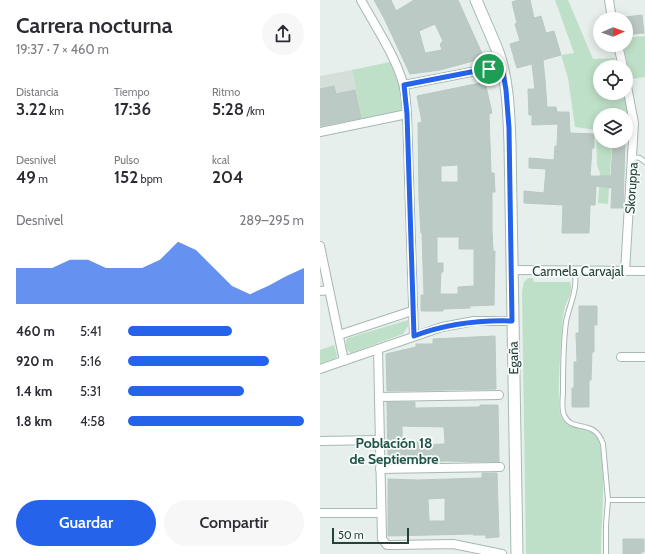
<!DOCTYPE html>
<html lang="es">
<meta charset="utf-8">
<style>
:root{--surface:#fff;--page:#f7f7f7;--text:#2b2b33;--muted:#7c7c81;--accent:#2563eb}
body{margin:0;font-family:Cabin,sans-serif;background:var(--page);color:var(--text);height:100vh;display:flex;flex-direction:column;font-size:15px;white-space:nowrap}
*{box-sizing:border-box;margin:0}
p{font-size:13px;color:var(--muted)}
.icon{flex:none;width:22px;height:22px;fill:none;stroke:currentColor;stroke-width:2;stroke-linecap:round;stroke-linejoin:round}
.map{position:relative;flex:1;overflow:hidden}
.details{display:flex;flex-direction:column;background:var(--surface);width:320px}
.details>*{flex:none}
.needle{width:26px;rotate:88deg}
.controls{position:absolute;left:273px;top:12px;display:grid;gap:8px}
.controls a{display:grid;place-items:center;width:40px;height:40px;border-radius:50%;background:var(--surface);box-shadow:0 2px 10px #0003;font-size:20px}
.scale{position:absolute;left:12px;bottom:10px;width:77px;box-sizing:border-box;padding-left:4px;border:2px solid #24423a;border-top:0;font-size:11px;line-height:14px;white-space:nowrap;color:#24423a;-webkit-text-stroke:3px #f7fbf9;paint-order:stroke}
.pin{position:absolute;display:grid;place-items:center;width:34px;height:34px;color:#fff;margin:-17px;border:2px solid #fff;border-radius:50%;box-shadow:0 1px 4px #0007}
.round{display:grid;place-items:center;flex:none;width:42px;height:42px;border-radius:21px;background:var(--page)}
.head{display:flex;align-items:center;justify-content:space-between;height:68px;padding:0 16px}
h1{font-size:22px;font-weight:600;line-height:30px}
.figures{display:grid;grid-template-columns:repeat(3,1fr);gap:6px;height:68px;padding:4px 16px}
.figures div{display:grid;align-content:center}
.figures b{font-size:17px;font-weight:600}
.figures small{font-size:11px;font-weight:400}
.figures p{font-size:11px}
.chart{height:112px;padding:8px 16px}
.chart p{display:flex;justify-content:space-between}
.chart svg{width:100%;height:72px;margin-top:4px;fill:var(--accent);opacity:.7}
.cta{display:flex;gap:8px;margin-top:auto;padding:8px 16px}
.cta a{flex:1;height:46px;border-radius:24px;background:var(--accent);color:#fff;font-size:16px;font-weight:600;line-height:46px;text-align:center}
.cta a+a{background:var(--page);color:var(--text)}
ul{padding:0 16px;list-style:none;font-size:13px}
li{display:grid;grid-template-columns:64px 48px 1fr;align-items:center;height:30px}
li i{height:10px;border-radius:5px;background:var(--accent)}
main{display:flex;flex:1;min-height:0}
.map>svg:first-child{display:block}
.built{fill:#d4dfda}
.green{fill:#bfe0c8}
.building{fill:#bbcac4;stroke:#b8c9c2;fill-rule:evenodd}
.lines{fill:none;stroke-linecap:round;stroke-linejoin:round}
.lane-casing{stroke:#a8b8b2;stroke-width:6}
.street-casing{stroke:#a8b8b2;stroke-width:10}
.secondary-casing{stroke:#a4bbb3;stroke-width:13}
.lane{stroke:#fff;stroke-width:4}
.street{stroke:#fff;stroke-width:8}
.secondary{stroke:#fff;stroke-width:11}
.route-casing{stroke:#fff;stroke-width:8}
.route{stroke:#2563eb;stroke-width:5}
.labels{text-anchor:middle;dominant-baseline:central;stroke-width:3.5;stroke-linejoin:round;paint-order:stroke}
.street-label{font-size:13px;fill:#24423a;stroke:#f7fbf9}
.neighbourhood-label{font-size:14px;font-weight:bold;fill:#1f5548;stroke:#f7fbf9}
</style>
<main>
<section class="details">
<div class="head"><div><h1>Carrera nocturna</h1><p>19:37 · 7 × 460 m</p></div><a class="round"><svg class="icon" aria-label="share" viewBox="0 0 24 24"><path d="M12 15V3M7 8l5-5 5 5M5 13v7h14v-7"/></svg></a></div>
<div class="figures">
<div><p>Distancia</p><b>3.22<small> km</small></b></div>
<div><p>Tiempo</p><b>17:36</b></div>
<div><p>Ritmo</p><b>5:28<small> /km</small></b></div>
</div>
<div class="figures">
<div><p>Desnivel</p><b>49<small> m</small></b></div>
<div><p>Pulso</p><b>152<small> bpm</small></b></div>
<div><p>kcal</p><b>204</b></div>
</div>
<div class="chart"><p><span>Desnivel</span>289–295 m</p>
<svg viewBox="0 0 160 44" preserveAspectRatio="none"><path d="M0 44V22L10 22L20 22L30 17L40 17L50 22L60 22L70 22L80 17L90 6L100 11L110 22L120 33L130 38L140 33L150 27L160 22V44z"/></svg>
</div>
<ul>
<li><b>460 m</b>5:41<i style="width:59%"></i></li>
<li><b>920 m</b>5:16<i style="width:80%"></i></li>
<li><b>1.4 km</b>5:31<i style="width:66%"></i></li>
<li><b>1.8 km</b>4:58<i style="width:100%"></i></li>
</ul>
<div class="cta"><a>Guardar</a><a>Compartir</a></div>
</section>
<div class="map">
<svg width="325" height="554" viewBox="0 0 325 554">
<rect width="100%" height="100%" fill="#e6efeb"/>
<path class="built" d="M 32,70 L 42,120 L 0,128 L 0,76 Z"/>
<g class="green">
<path d="M 235,0 L 248,0 L 273,59 L 295,58 L 297,67 L 280,67 L 280,93 L 304,93 C 307,108 309,121 308,136 L 306,135 L 306,115 L 280,115 L 280,141 L 292,141 L 288,204 L 278,203 L 280,173 L 277,165 L 276,130 L 255,127 L 248,78 L 241,55 L 254,53 Z"/>
<path d="M 325,36 L 325,77 L 311,79 L 303,45 L 306,45 L 306,38 Z"/>
<path d="M 70,62 L 80,88 L 83,112 L 42,120 L 32,70 Z"/>
<path d="M 208,278 L 213,278 L 214,282 L 250,282 C 254,293 246,300 244,311 C 242,320 242,331 241,341 C 240,362 238,384 239,405 C 240,438 270,420 278,439 C 281,445 281,453 282,460 C 285,492 281,522 281,554 L 206,554 L 202,292 L 204,282 Z"/>
<path d="M 88,320 L 88,326 L 83,334 L 31,353 L 27,350 L 26,346 L 26,340 L 28,338 Z"/>
<path d="M 14,345 L 17,355 L 16,358 L 0,364 L 0,350 Z"/>
</g>
<g class="building">
<path d="M 54,0 L 71,0 L 76,11 L 94,0 L 138,0 L 164,58 L 120,70 L 90,74 L 64,18 ZM 115,24 L 123,41 L 120,44 L 122,50 L 105,53 L 99,31 Z"/>
<path d="M 198,0 L 210,0 L 214,18 L 221,16 L 226,33 L 234,31 L 241,55 L 223,60 L 225,80 L 227,107 L 236,107 L 237,112 L 249,112 L 250,133 L 274,134 L 274,148 L 272,148 L 270,176 L 291,176 L 293,142 L 305,143 L 303,208 L 291,208 L 292,188 L 276,186 L 275,205 L 270,205 L 269,233 L 242,233 L 243,205 L 204,203 L 204,191 L 224,193 L 226,169 L 209,168 L 209,158 L 234,160 L 235,146 L 237,146 L 238,124 L 212,125 L 212,115 L 209,115 L 208,89 L 215,89 L 212,64 L 197,68 L 190,44 L 200,41 L 195,24 L 197,23 L 192,2 Z"/>
<path d="M 322,15 L 324,33 L 313,34 L 312,29 L 306,29 L 306,17 Z"/>
<path d="M 165,82 L 172,113 L 169,114 L 171,173 L 174,173 L 175,192 L 172,192 L 172,229 L 173,251 L 175,251 L 174,305 L 150,306 L 150,308 L 123,309 L 123,311 L 101,311 L 101,295 L 104,295 L 102,233 L 101,233 L 99,198 L 98,123 L 102,122 L 97,96 ZM 138,165 L 138,182 L 121,182 L 121,166 ZM 117,237 L 139,237 L 139,249 L 154,249 L 154,286 L 138,287 L 138,294 L 120,294 L 121,272 L 123,272 L 123,263 L 117,263 Z"/>
<path d="M 14,86 L 16,94 L 35,90 L 41,118 L 0,126 L 0,89 Z"/>
<path d="M 259,306 L 277,306 L 277,325 L 274,325 L 274,352 L 272,352 L 271,380 L 269,380 L 269,407 L 252,407 L 252,388 L 254,388 L 254,362 L 257,362 L 256,333 L 259,333 Z"/>
<path d="M 175,336 L 176,389 L 67,391 L 66,354 L 96,347 L 96,344 L 113,344 L 113,339 Z"/>
<path d="M 67,402 L 95,402 L 95,408 L 96,408 L 160,407 L 160,405 L 178,405 L 179,462 L 126,461 L 68,463 ZM 82,426 L 124,427 L 125,444 L 98,445 L 98,442 L 82,442 Z"/>
<path d="M 162,473 L 177,473 L 179,537 L 166,538 L 166,535 L 153,535 L 153,534 L 68,536 L 68,479 L 97,480 L 162,478 ZM 125,498 L 125,521 L 109,521 L 108,499 Z"/>
<path d="M 303,539 L 324,539 L 324,552 L 321,552 L 321,554 L 303,554 Z"/>
</g>
<g class="lines">
<defs>
<g id="lane">
<path d="M 313,157 L 320,158 L 325,162"/>
<path d="M 255,271 C 255,276 256,281 255,286 C 254,298 248,310 246,322 C 243,344 243,368 243,390 C 243,397 241,408 244,415 C 252,434 274,417 283,444 L 288,500 L 286,525 L 286,554"/>
<path d="M 288,500 L 325,500"/>
</g>
<g id="street">
<path d="M 41,0 C 54,24 74,54 82,80 C 86,91 86,103 87,114 L 94,336"/>
<path d="M 289,0 L 292,19"/>
<path d="M 298,45 L 303,67"/>
<path d="M 84,85 L 182,66"/>
<path d="M 0,132 L 87,114"/>
<path d="M 0,246 L 24,361"/>
<path d="M 191,270 L 325,271"/>
<path d="M 305,271 L 314,123 L 306,81"/>
<path d="M 0,291 L 9,290"/>
<path d="M 19,335 L 92,311"/>
<path d="M 58,349 L 62,539 L 67,545 L 73,545 L 133,544 L 182,554"/>
<path d="M 301,357 L 325,357"/>
<path d="M 0,369 L 122,327 L 154,321 L 192,321"/>
<path d="M 59,397 L 179,395"/>
<path d="M 0,441 L 59,440"/>
<path d="M 60,469 L 180,467"/>
<path d="M 0,513 L 60,513"/>
</g>
<path id="secondary" d="M 156,0 C 163,17 171,34 178,52 C 188,80 189,114 190,144 L 197,554"/>
</defs>
<use href="#lane" class="lane-casing"/>
<use href="#street" class="street-casing"/>
<use href="#secondary" class="secondary-casing"/>
<use href="#lane" class="lane"/>
<use href="#street" class="street"/>
<use href="#secondary" class="secondary"/>
</g>
<g class="lines">
<defs>
<path id="route" d="M 182,66 L 186,90 L 189,128 L 192,321 C 158,320 126,324 94,336 L 87,114 L 84,85 Z"/>
</defs>
<use href="#route" class="route-casing"/>
<use href="#route" class="route"/>
</g>
<g class="labels">
<g class="street-label">
<text transform="translate(311 188) rotate(-86)">Skoruppa</text>
<text x="258" y="271">Carmela Carvajal</text>
<text transform="translate(193 358) rotate(-91)">Egaña</text>
</g>
<g class="neighbourhood-label">
<text x="74" y="443">Población 18<tspan x="74" dy="16">de Septiembre</tspan></text>
</g>
</g>
</svg>
<div class="controls">
<a><svg class="needle" viewBox="-14 -14 28 28"><path d="M0-13l5 13h-10z" fill="#e53935"/><path d="M0 13l5-13h-10z" fill="#7c7c81"/></svg></a>
<a><svg class="icon" aria-label="locate" viewBox="0 0 24 24"><circle cx="12" cy="12" r="6"/><path d="M12 2v4M12 18v4M2 12h4M18 12h4"/></svg></a>
<a><svg class="icon" aria-label="layers" viewBox="0 0 24 24"><path d="M12 4l9 5-9 5-9-5zM3 14l9 5 9-5"/></svg></a>
</div>
<div class="scale">50 m</div>
<div class="pin" style="left:169px;top:69px;background:#1e9e55"><svg class="icon" aria-label="arrive" viewBox="0 0 24 24"><path d="M6 21V4h12l-3 4 3 4H6"/></svg></div>
</div>
</main>
